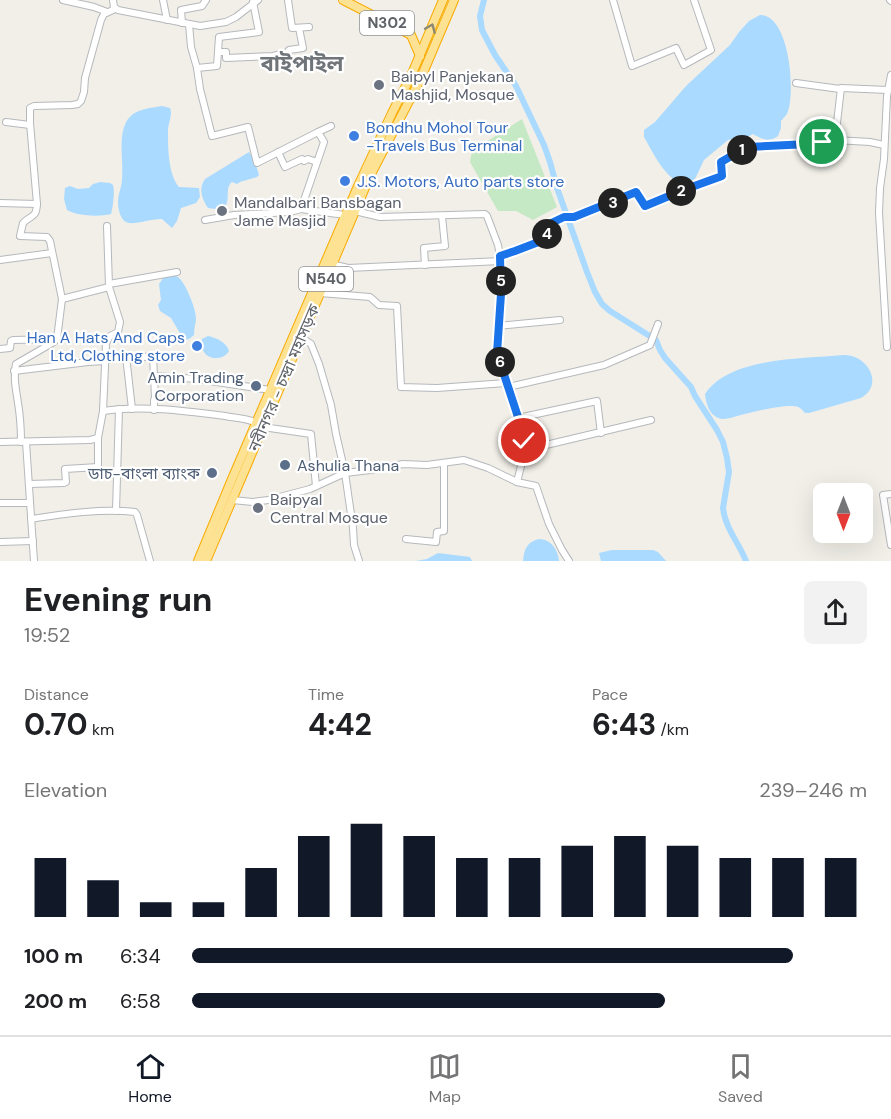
<!DOCTYPE html>
<meta charset="utf-8">
<style>
:root{--surface:#fff;--page:#f2f2f2;--text:#202124;--muted:#757577;--line:#e0e0e0;--accent:#111827}
body{margin:0;font-family:"DM Sans","Noto Sans Bengali",sans-serif;background:var(--page);color:var(--text);height:100vh;display:flex;flex-direction:column;font-size:22px;white-space:nowrap}
*{box-sizing:border-box;margin:0}
p{font-size:20px;color:var(--muted)}
.icon{flex:none;width:33px;height:33px;fill:none;stroke:currentColor;stroke-width:2;stroke-linecap:round;stroke-linejoin:round}
.map{position:relative;height:561px;overflow:hidden}
.side{display:flex;flex-direction:column;background:var(--surface);flex:1}
.side>*{flex:none}
.needle{width:39px;rotate:180deg}
.tools{position:absolute;left:813px;top:483px;display:grid;gap:12px}
.tools a{display:grid;place-items:center;width:60px;height:60px;border-radius:9px;background:var(--surface);box-shadow:0 6px 24px #0002;font-size:30px}
.pin{position:absolute;display:grid;place-items:center;width:51px;height:51px;color:#fff;margin:-26px;border:3px solid #fff;border-radius:50%;box-shadow:0 2px 6px #0007}
.km{position:absolute;width:30px;height:30px;margin:-15px;border-radius:50%;background:#222;color:#fff;font-size:16px;line-height:30px;text-align:center}
.round{display:grid;place-items:center;flex:none;width:63px;height:63px;border-radius:9px;background:var(--page)}
.overview{display:flex;align-items:center;justify-content:space-between;height:102px;padding:0 24px}
h1{font-size:33px;font-weight:700;line-height:45px}
.stats{display:grid;grid-template-columns:repeat(3,1fr);gap:9px;height:102px;padding:6px 24px}
.stats div{display:grid;align-content:center}
.stats b{font-size:30px;font-weight:700}
.stats small{font-size:16px;font-weight:400}
.stats p{font-size:16px}
.chart{height:168px;padding:12px 24px}
.chart p{display:flex;justify-content:space-between}
.chart svg{width:100%;height:108px;margin-top:6px;stroke:var(--accent);stroke-width:6}
ul{padding:0 24px;list-style:none;font-size:20px}
li{display:grid;grid-template-columns:96px 72px 1fr;align-items:center;height:45px}
li i{height:15px;border-radius:8px;background:var(--accent)}
.tab-bar{display:flex;justify-content:space-around;align-items:center;height:84px;border-top:2px solid var(--line);background:var(--surface);font-size:16px;color:var(--muted)}
.tab-bar a{display:grid;justify-items:center;gap:3px}
.tab-bar .selected{color:var(--accent)}
.map>svg:first-child{display:block}
.green{fill:#c5e8c5}
.water{fill:#aadaff}
.lines{fill:none;stroke-linecap:round;stroke-linejoin:round}
.canal{stroke:#aadaff;stroke-width:6}
.minor-casing{stroke:#b5b8bc;stroke-width:8}
.highway-casing{stroke:#f9ab00;stroke-width:10}
.minor{stroke:#fff;stroke-width:6}
.highway{stroke:#fde293;stroke-width:8}
.oneway{stroke:#8e8975}
.route-casing{stroke:#fff;stroke-width:12}
.route{stroke:#1a73e8;stroke-width:8}
.worship-dot{fill:#6b7280;stroke:#fff;stroke-width:2}
.shop-dot{fill:#3f7fe0;stroke:#fff;stroke-width:2}
.service-dot{fill:#5c6f8a;stroke:#fff;stroke-width:2}
.labels{text-anchor:middle;dominant-baseline:central;stroke-width:4.5;stroke-linejoin:round;paint-order:stroke}
.shield{fill:#fff;stroke:#8f9295;stroke-width:1.5}
.shield-label{font-size:15px;font-weight:bold;fill:#5f6368}
.worship-label{font-size:16px;fill:#5b616d;stroke:#fff;text-anchor:start}
.shop-label{font-size:16px;fill:#366cbe;stroke:#fff;text-anchor:start}
.service-label{font-size:16px;fill:#4e5e75;stroke:#fff;text-anchor:end}
.street-label{font-size:16px;fill:#5f6368;stroke:#fff}
.district-label{font-size:22px;font-weight:bold;fill:#70757a;stroke:#fff}
</style>
<div class="map">
<svg width="891" height="561" viewBox="0 0 891 561">
<rect width="100%" height="100%" fill="#f1efe8"/>
<path class="green" d="M 522,119 L 557,207 L 533,220 L 516,211 L 498,211 L 470,162 L 472,151 Z"/>
<g class="water">
<path d="M 760,15 C 790,15 796,94 787,114 C 786,115 782,120 781,121 L 781,128 L 778,136 C 768,143 762,139 753,134 L 738,142 L 732,139 L 728,140 L 704,160 L 695,179 L 689,185 L 685,186 C 664,177 655,156 644,137 L 644,130 L 655,122 L 686,86 L 730,45 L 739,32 L 749,21 Z"/>
<path d="M 162,106 L 170,108 C 173,115 168,123 168,131 C 168,148 168,174 179,187 L 199,188 L 200,197 L 196,203 L 181,208 L 177,221 L 172,228 L 162,219 C 153,218 132,226 126,222 C 120,219 118,208 118,202 C 118,194 122,186 122,179 C 124,160 117,135 128,119 C 135,109 151,108 162,106 Z"/>
<path d="M 249,152 L 255,162 L 259,175 L 257,177 L 240,182 L 237,184 L 232,182 C 225,187 230,198 226,205 L 215,209 L 208,208 C 202,199 198,189 205,179 Z"/>
<path d="M 100,182 L 110,183 L 113,185 C 115,192 113,207 111,214 C 99,217 77,216 67,210 L 64,199 L 65,188 L 70,186 L 78,189 L 89,188 L 93,184 Z"/>
<path d="M 169,276 C 174,276 175,275 179,278 C 186,284 197,311 196,320 C 195,325 194,330 194,335 L 189,339 L 184,340 L 171,318 L 160,311 L 158,305 L 161,300 L 159,284 L 164,277 Z"/>
<path d="M 208,336 C 217,338 226,342 229,351 C 221,364 198,359 202,339 Z"/>
<path d="M 843,355 C 867,354 885,384 861,398 L 809,413 L 805,413 C 803,411 801,408 798,407 C 788,403 753,412 741,415 C 736,416 729,419 723,419 C 710,418 706,404 705,394 C 730,357 802,359 843,355 Z"/>
<path d="M 539,539 C 551,539 558,550 559,561 L 523,561 C 524,549 527,542 539,539 Z"/>
<path d="M 612,550 L 653,550 L 658,552 L 666,561 L 601,561 L 599,553 Z"/>
<path d="M 438,553 L 470,557 L 472,561 L 416,561 L 427,559 Z"/>
</g>
<g class="lines">
<path class="canal" d="M 484,0 L 480,16 L 482,30 L 495,55 L 516,86 L 544,145 L 550,162 L 557,188 L 587,272 L 595,292 L 602,304 L 610,311 L 656,340 L 660,350 L 665,358 L 691,387 L 695,396 L 717,430 L 723,442 L 727,458 L 729,472 L 723,508 C 725,528 739,543 746,561"/>
<defs>
<g id="minor">
<path d="M 63,0 L 94,7 L 107,12"/>
<path d="M 113,0 L 114,7 L 118,10 L 200,26 L 226,22 L 236,17 L 258,0"/>
<path d="M 163,0 L 167,20"/>
<path d="M 288,0 L 292,28 L 309,27"/>
<path d="M 613,0 L 632,66 L 676,48 L 684,65 L 711,50 L 694,0"/>
<path d="M 890,0 L 891,1"/>
<path d="M 182,23 L 181,10 L 202,6 L 206,0"/>
<path d="M 189,24 L 191,47 L 197,68 L 200,89 L 212,136 L 248,127 L 257,163 L 318,132 L 324,142 L 301,209 L 345,215"/>
<path d="M 218,52 L 226,52 L 226,58 L 273,56 L 289,52 L 289,50 L 303,48 L 299,28"/>
<path d="M 197,68 L 217,66 L 219,37 L 259,32 L 253,2"/>
<path d="M 796,83 L 840,89"/>
<path d="M 6,122 L 30,125"/>
<path d="M 318,132 L 331,126"/>
<path d="M 835,140 L 841,88 L 888,90"/>
<path d="M 278,152 L 285,167 L 302,159 L 304,161 L 308,159 L 317,162"/>
<path d="M 0,203 L 37,204"/>
<path d="M 355,211 L 380,217 L 485,214 L 487,216 L 498,245 L 501,261 L 501,293 L 497,353 L 520,423 L 524,441 L 525,450 L 517,482 L 536,486 L 549,524 L 562,550 L 569,561"/>
<path d="M 205,220 L 234,215 L 290,212 L 301,209"/>
<path d="M 107,226 L 109,286"/>
<path d="M 500,256 L 515,251 L 549,238 L 543,227 L 564,217 L 574,217 L 636,192 L 645,206 L 686,189 L 722,176 L 721,162 L 747,147 L 809,144 L 835,140 L 870,142 L 884,145"/>
<path d="M 0,260 L 52,253"/>
<path d="M 331,264 L 348,268 L 501,261"/>
<path d="M 425,265 L 424,248 L 445,246 L 442,216"/>
<path d="M 109,284 L 177,272"/>
<path d="M 320,293 L 370,297 L 379,305 L 397,306 L 401,387 L 437,388 L 506,383"/>
<path d="M 498,326 L 560,320"/>
<path d="M 301,337 L 311,344 L 319,364 L 331,405 L 336,434 L 345,473 L 353,528 L 354,545 L 359,561"/>
<path d="M 887,347 L 879,213 L 880,188 L 884,159 L 887,96 L 891,75"/>
<path d="M 0,349 L 10,348 L 11,341 L 13,340 L 57,339"/>
<path d="M 106,354 L 126,356 L 132,409"/>
<path d="M 127,359 L 153,356 L 155,398 L 154,400 L 154,410"/>
<path d="M 14,371 L 88,362 L 106,361"/>
<path d="M 155,376 L 197,379 L 270,390"/>
<path d="M 508,387 L 604,365 L 650,345 L 658,324"/>
<path d="M 103,411 C 142,405 186,411 225,416 C 235,418 247,418 257,423"/>
<path d="M 518,418 L 597,401 L 601,433"/>
<path d="M 263,427 L 311,434 L 316,486"/>
<path d="M 0,442 L 90,440 L 98,438 L 103,411 L 106,343 L 110,336 L 118,332 L 120,322 L 109,287 L 62,299 L 50,241 L 47,237 L 20,236 L 23,223 C 32,214 36,219 37,204 L 30,123 L 30,108 L 34,106 L 72,105 L 78,104 L 81,101 L 84,92 L 85,78 L 101,20 L 104,14 L 113,10 L 114,7"/>
<path d="M 21,442 C 21,429 20,415 18,403 C 16,389 13,377 16,364 L 54,342 L 57,339 L 62,299"/>
<path d="M 26,442 L 34,561"/>
<path d="M 525,450 L 651,420"/>
<path d="M 29,484 L 64,483 L 66,482 L 65,469 L 98,467 L 98,438"/>
<path d="M 891,494 L 883,495 L 891,545"/>
<path d="M 232,500 L 253,502 L 268,500 L 310,489 L 345,473 L 370,470 L 403,464 L 427,465 L 464,460 L 488,468 L 517,482"/>
<path d="M 0,503 L 30,503"/>
<path d="M 116,511 L 119,409"/>
<path d="M 31,519 C 63,514 103,508 135,512 L 137,515 L 150,561"/>
<path d="M 406,539 L 436,542 L 437,532 L 444,531 L 444,463"/>
<path d="M 0,542 L 33,541"/>
</g>
<g id="highway">
<path d="M 343,0 L 411,35 L 420,56"/>
<path d="M 198,561 L 232,479 L 358,186 L 392,113 L 411,76 L 443,0"/>
<path d="M 206,561 L 370,176 L 420,80 L 454,0"/>
</g>
</defs>
<use href="#minor" class="minor-casing"/>
<use href="#highway" class="highway-casing"/>
<use href="#minor" class="minor"/>
<use href="#highway" class="highway"/>
</g>
<defs><path id="oneway-chevron" d="M-2-3.5L2.5 0L-2 3.5" fill="none" stroke-width="1.6" stroke-linecap="round" stroke-linejoin="round" transform="scale(1.5)"/></defs>
<use class="oneway" href="#oneway-chevron" transform="translate(431 28) rotate(-67)"/>
<g class="lines">
<defs>
<path id="route" d="M 524,441 L 520,423 L 497,353 L 501,294 L 500,256 L 515,251 L 549,238 L 543,227 L 564,217 L 574,217 L 636,192 L 645,206 L 686,189 L 722,176 L 721,162 L 747,147 L 809,144 L 822,142"/>
</defs>
<use href="#route" class="route-casing"/>
<use href="#route" class="route"/>
</g>
<g class="worship-dot">
<circle cx="379" cy="85" r="6"/>
<circle cx="222" cy="211" r="6"/>
<circle cx="258" cy="508" r="6"/>
</g>
<g class="shop-dot">
<circle cx="354" cy="136" r="6"/>
<circle cx="345" cy="181" r="6"/>
<circle cx="197" cy="346" r="6"/>
</g>
<g class="service-dot">
<circle cx="256" cy="386" r="6"/>
<circle cx="285" cy="465" r="6"/>
<circle cx="212" cy="473" r="6"/>
</g>
<g class="labels">
<g class="shield">
<rect x="360" y="11" width="54" height="24" rx="4.5"/>
<rect x="299" y="267" width="54" height="24" rx="4.5"/>
</g>
<g class="shield-label">
<text x="387" y="23">N302</text>
<text x="326" y="279">N540</text>
</g>
<g class="worship-label">
<text x="391" y="76">Baipyl Panjekana<tspan x="391" dy="18">Mashjid, Mosque</tspan></text>
<text x="234" y="202">Mandalbari Bansbagan<tspan x="234" dy="18">Jame Masjid</tspan></text>
<text x="270" y="499">Baipyal<tspan x="270" dy="18">Central Mosque</tspan></text>
</g>
<g class="shop-label">
<text x="366" y="127">Bondhu Mohol Tour<tspan x="366" dy="18">-Travels Bus Terminal</tspan></text>
<text x="357" y="181">J.S. Motors, Auto parts store</text>
<text x="185" y="337" text-anchor="end">Han A Hats And Caps<tspan x="185" dy="18">Ltd, Clothing store</tspan></text>
</g>
<g class="service-label">
<text x="244" y="377">Amin Trading<tspan x="244" dy="18">Corporation</tspan></text>
<text x="297" y="465" text-anchor="start">Ashulia Thana</text>
<text x="200" y="473">ডাচ-বাংলা ব্যাংক</text>
</g>
<g class="street-label">
<text transform="translate(284 378) rotate(-67)">নবীনগর - চন্দ্রা মহাসড়ক</text>
</g>
<g class="district-label">
<text x="302" y="63">বাইপাইল</text>
</g>
</g>
</svg>
<div class="tools">
<a><svg class="needle" viewBox="-14 -14 28 28"><path d="M0-13l5 13h-10z" fill="#e53935"/><path d="M0 13l5-13h-10z" fill="#757577"/></svg></a>
</div>
<div class="pin" style="left:822px;top:142px;background:#1e9e55"><svg class="icon" aria-label="arrive" viewBox="0 0 24 24"><path d="M6 21V4h12l-3 4 3 4H6"/></svg></div>
<div class="pin" style="left:524px;top:441px;background:#d93025"><svg class="icon" aria-label="check" viewBox="0 0 24 24"><path d="M5 12l5 5 9-10"/></svg></div>
<b class="km" style="left:742px;top:150px">1</b>
<b class="km" style="left:681px;top:191px">2</b>
<b class="km" style="left:613px;top:203px">3</b>
<b class="km" style="left:547px;top:234px">4</b>
<b class="km" style="left:501px;top:281px">5</b>
<b class="km" style="left:500px;top:362px">6</b>
</div>
<section class="side">
<div class="overview"><div><h1>Evening run</h1><p>19:52</p></div><a class="round"><svg class="icon" aria-label="share" viewBox="0 0 24 24"><path d="M12 15V3M7 8l5-5 5 5M5 13v7h14v-7"/></svg></a></div>
<div class="stats">
<div><p>Distance</p><b>0.70<small> km</small></b></div>
<div><p>Time</p><b>4:42</b></div>
<div><p>Pace</p><b>6:43<small> /km</small></b></div>
</div>
<div class="chart"><p><span>Elevation</span>239–246 m</p>
<svg viewBox="0 0 160 44" preserveAspectRatio="none"><path d="M5 44V20M15 44V29M25 44V38M35 44V38M45 44V24M55 44V11M65 44V6M75 44V11M85 44V20M95 44V20M105 44V15M115 44V11M125 44V15M135 44V20M145 44V20M155 44V20"/></svg>
</div>
<ul>
<li><b>100 m</b>6:34<i style="width:89%"></i></li>
<li><b>200 m</b>6:58<i style="width:70%"></i></li>
</ul>
</section>
<nav class="tab-bar">
<a class="selected"><svg class="icon" aria-label="home" viewBox="0 0 24 24"><path d="M3 11l9-7 9 7M6 9v11h12V9"/></svg>Home</a>
<a><svg class="icon" aria-label="map" viewBox="0 0 24 24"><path d="M3 6l6-2 6 2 6-2v14l-6 2-6-2-6 2zM9 4v14M15 6v14"/></svg>Map</a>
<a><svg class="icon" aria-label="saved" viewBox="0 0 24 24"><path d="M7 4h10v16l-5-4-5 4z"/></svg>Saved</a>
</nav>
